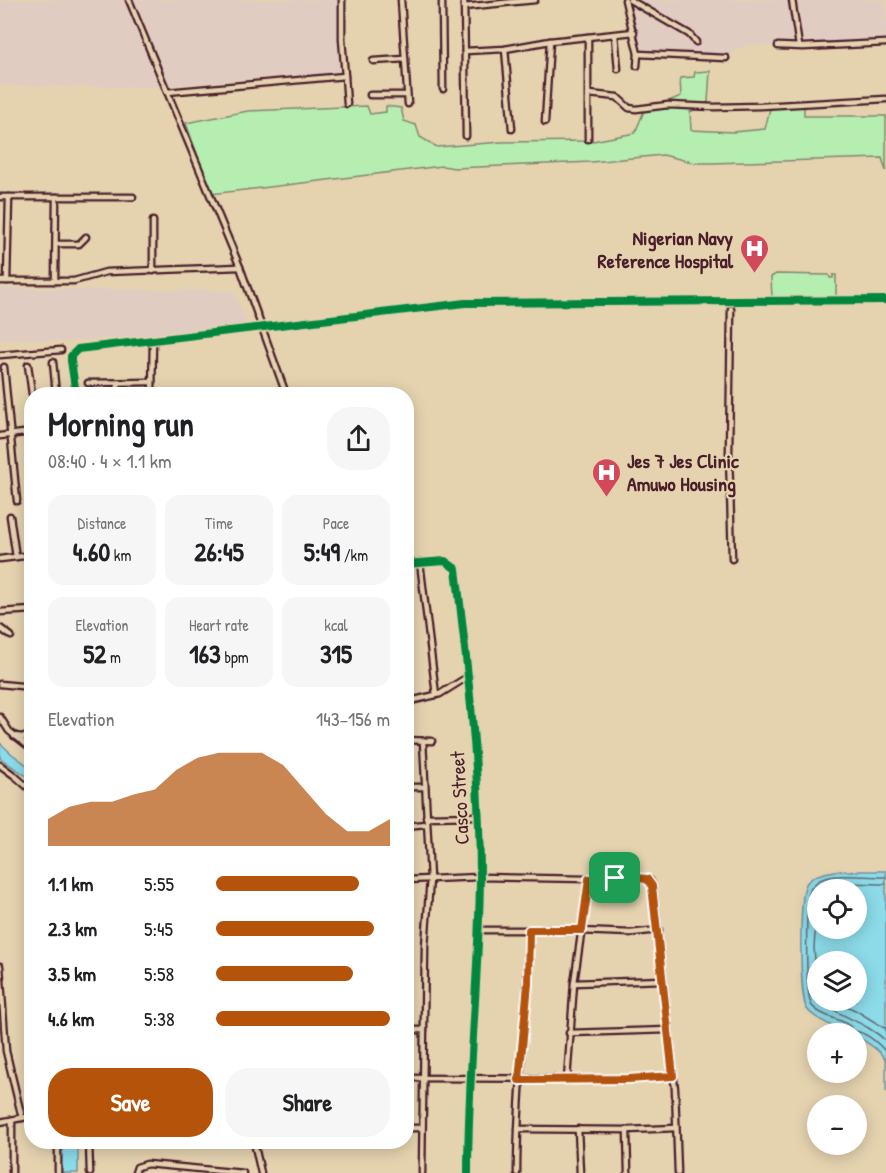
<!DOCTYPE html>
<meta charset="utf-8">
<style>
:root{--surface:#fff;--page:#f6f6f6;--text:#202124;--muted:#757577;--accent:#b45309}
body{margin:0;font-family:"Patrick Hand",sans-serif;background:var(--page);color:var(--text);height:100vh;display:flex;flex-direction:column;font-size:22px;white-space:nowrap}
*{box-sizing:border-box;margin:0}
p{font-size:20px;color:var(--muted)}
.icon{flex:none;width:33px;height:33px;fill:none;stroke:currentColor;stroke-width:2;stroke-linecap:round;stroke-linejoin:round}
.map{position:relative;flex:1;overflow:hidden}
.sheet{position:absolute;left:24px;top:387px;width:390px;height:762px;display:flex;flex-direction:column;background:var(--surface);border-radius:24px;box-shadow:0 3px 15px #0003}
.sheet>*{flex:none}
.buttons{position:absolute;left:807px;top:879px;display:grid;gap:12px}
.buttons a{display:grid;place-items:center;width:60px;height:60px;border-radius:50%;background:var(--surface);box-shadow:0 3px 15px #0003;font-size:30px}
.pin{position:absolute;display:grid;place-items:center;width:51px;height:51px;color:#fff;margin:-26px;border-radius:12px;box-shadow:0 3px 9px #0006}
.round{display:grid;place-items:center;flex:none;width:63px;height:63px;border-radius:24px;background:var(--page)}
.head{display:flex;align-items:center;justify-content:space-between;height:102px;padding:0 24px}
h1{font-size:33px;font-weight:800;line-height:45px}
.metrics{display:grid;grid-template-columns:repeat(3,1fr);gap:9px;height:102px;padding:6px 24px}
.metrics div{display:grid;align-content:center;border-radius:15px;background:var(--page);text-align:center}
.metrics b{font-size:26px;font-weight:800}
.metrics small{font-size:16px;font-weight:400}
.metrics p{font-size:16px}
.chart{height:168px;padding:12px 24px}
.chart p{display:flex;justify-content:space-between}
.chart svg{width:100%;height:108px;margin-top:6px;fill:var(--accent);opacity:.7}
.cta{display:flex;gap:12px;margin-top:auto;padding:12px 24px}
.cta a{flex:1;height:69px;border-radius:24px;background:var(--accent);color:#fff;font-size:24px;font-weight:800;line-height:69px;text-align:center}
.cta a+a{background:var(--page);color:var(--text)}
ul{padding:0 24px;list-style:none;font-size:20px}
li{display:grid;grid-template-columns:96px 72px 1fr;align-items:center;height:45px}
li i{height:15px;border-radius:8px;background:var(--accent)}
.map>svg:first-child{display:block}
.built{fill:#e1ccc2}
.green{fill:#b6eeb2;stroke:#80866e;stroke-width:1.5}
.water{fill:#8cdbe9;stroke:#72909d;stroke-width:1.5;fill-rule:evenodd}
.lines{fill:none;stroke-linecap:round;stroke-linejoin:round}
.shore{stroke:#646a77;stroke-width:1.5}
.minor-casing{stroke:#4a1f2b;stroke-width:9}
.minor{stroke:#e5d3b0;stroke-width:4.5}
.cycleway-casing{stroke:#e5d3b0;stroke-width:11}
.cycleway{stroke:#00873e;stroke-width:8}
.route-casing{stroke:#fff;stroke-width:12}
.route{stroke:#b45309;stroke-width:8}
.labels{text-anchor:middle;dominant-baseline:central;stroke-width:4.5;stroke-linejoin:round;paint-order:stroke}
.poi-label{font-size:20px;font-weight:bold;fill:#4a1f2b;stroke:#e5d3b0;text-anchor:end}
.street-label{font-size:20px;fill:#4a1f2b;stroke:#e5d3b0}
</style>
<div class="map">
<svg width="886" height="1173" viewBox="0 0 886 1173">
<rect width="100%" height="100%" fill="#e5d3b0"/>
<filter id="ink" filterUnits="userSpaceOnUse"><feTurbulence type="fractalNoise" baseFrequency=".0167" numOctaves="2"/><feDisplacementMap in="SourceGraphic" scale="12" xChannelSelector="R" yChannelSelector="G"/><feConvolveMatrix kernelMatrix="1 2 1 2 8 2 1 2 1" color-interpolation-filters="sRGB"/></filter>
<g filter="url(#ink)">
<g class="built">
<path d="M 0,0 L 341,0 L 342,72 L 153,87 L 0,86 Z"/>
<path d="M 630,0 L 886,0 L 886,42 L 800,48 L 749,44 L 716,60 L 639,57 Z"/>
<path d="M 0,288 L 234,291 L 249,328 L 65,342 L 25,339 L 0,341 Z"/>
</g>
<g class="green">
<path d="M 710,71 L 708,102 L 690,112 L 691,130 L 733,132 L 765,129 L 770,109 L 804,105 L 804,116 L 886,116 L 886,171 L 882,158 L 711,163 L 696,163 L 663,155 L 591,162 L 455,168 L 442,166 L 211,194 L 186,123 L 248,111 L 367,106 L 370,114 L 386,112 L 386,106 L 401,108 L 404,121 L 416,125 L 420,137 L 437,147 L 502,142 L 593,141 L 635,133 L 644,111 L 681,96 L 680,78 L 694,77 L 695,72 Z"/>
<path d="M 776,274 L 829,275 L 830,278 L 833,278 L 833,275 L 836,275 L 836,298 L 772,298 L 771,277 Z"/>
</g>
<g class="water">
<path d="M 0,743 L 12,754 L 31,768 L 31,779 L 0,758 Z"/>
<path d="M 835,871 L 886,871 L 886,1092 C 886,1083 886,1070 886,1062 C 882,1051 866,1042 857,1036 L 856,1034 C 846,1034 813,1018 807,1009 C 799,998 799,895 806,884 C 813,874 825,873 835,871 ZM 818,890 L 856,890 L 856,928 L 818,928 ZM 818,962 L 856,962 L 856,1000 L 818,1000 Z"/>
<rect x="61" y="1142" width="17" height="31"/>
</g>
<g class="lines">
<g class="shore">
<path d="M 886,877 C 868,877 832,872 818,881 C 817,882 812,886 811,888 C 805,899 805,996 812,1006 C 823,1019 846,1018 855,1031 C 868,1033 878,1043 886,1052"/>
<path d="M 820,890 C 835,880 868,884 886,884"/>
<path d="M 818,894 L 814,948 L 818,998"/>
<path d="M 818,1000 C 840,1017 866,1022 886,1041"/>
<path d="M 834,1000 L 857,1011 L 886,1029"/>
</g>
<defs>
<g id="minor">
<path d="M 129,0 L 240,267 L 286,394"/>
<path d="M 401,0 L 408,104"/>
<path d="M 442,0 L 443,89"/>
<path d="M 464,0 L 466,136"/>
<path d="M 625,0 L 638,54 L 637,66"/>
<path d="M 630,0 L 689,34 L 696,42"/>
<path d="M 792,0 L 799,46"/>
<path d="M 464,7 L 535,0"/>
<path d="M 615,35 L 618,69"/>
<path d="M 588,37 L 588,139"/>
<path d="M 778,46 L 803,47 L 886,43"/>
<path d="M 505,49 L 512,129"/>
<path d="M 465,51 L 505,49 L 550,41 L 634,32"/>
<path d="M 638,54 L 726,58"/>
<path d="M 373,61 L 405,59"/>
<path d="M 345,76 L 347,104"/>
<path d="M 167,92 L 345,76 L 342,39 L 342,0"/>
<path d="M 589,94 L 617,97 L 629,108 L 636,109 L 668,105 L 714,107 L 761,106 L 886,99"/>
<path d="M 370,95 L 407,95"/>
<path d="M 545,122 L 550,41"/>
<path d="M 0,197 L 133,197"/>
<path d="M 56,244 L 79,244 L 86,237"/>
<path d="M 153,271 L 153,221"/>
<path d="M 0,281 L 74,281 L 106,272 L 240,267"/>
<path d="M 7,281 L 9,197"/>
<path d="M 55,281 L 56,197"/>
<path d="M 731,309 L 729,453 L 732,559"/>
<path d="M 0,355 L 61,350"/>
<path d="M 53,362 L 56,394"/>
<path d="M 28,365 L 32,394"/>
<path d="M 4,367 L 17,501"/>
<path d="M 88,383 L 151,382"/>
<path d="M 76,394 L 71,361 L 71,356 L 78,349 L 465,303 L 886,300"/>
<path d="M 115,394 L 119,383"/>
<path d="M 152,394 L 153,340"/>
<path d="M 0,436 L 32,432"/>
<path d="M 10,516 L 16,557"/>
<path d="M 0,559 L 32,555"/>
<path d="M 420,562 L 436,695"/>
<path d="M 406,564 L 445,561 L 456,569 C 468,671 480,775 480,878 C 479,976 468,1074 468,1173"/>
<path d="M 0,612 L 32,610"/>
<path d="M 0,628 L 11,636"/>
<path d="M 0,684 L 32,687"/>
<path d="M 406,702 L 440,694 L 469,676"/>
<path d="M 0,717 L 9,731 L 32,749"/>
<path d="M 14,736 L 32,738"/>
<path d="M 406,740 L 432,741"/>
<path d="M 0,765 L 15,776 L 32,791"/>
<path d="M 406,787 L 425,787"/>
<path d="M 426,817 L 478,816"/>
<path d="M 406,826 L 426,824"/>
<path d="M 406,880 L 480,877 L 589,879 L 625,877 L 650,880 L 653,886 L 675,1089 L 678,1173"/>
<path d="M 478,930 L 553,930 L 631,933 L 659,930"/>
<path d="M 0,966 L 6,1051 L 22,1118"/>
<path d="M 574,983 L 663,980"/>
<path d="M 406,1030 L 424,1030"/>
<path d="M 569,1033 L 669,1030"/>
<path d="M 406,1078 L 628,1079 L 673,1076"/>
<path d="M 567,1080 L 574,983 L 589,879"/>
<path d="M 0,1122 L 32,1116"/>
<path d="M 406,1128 L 422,1128"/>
<path d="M 518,1129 L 627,1130 L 676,1128"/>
<path d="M 578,1129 L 580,1173"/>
<path d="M 627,1130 L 628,1173"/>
<path d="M 89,1142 L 90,1173"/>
<path d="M 254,1142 L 261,1173"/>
<path d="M 12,1173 L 12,1120"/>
<path d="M 58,1173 L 58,1142"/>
<path d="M 135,1173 L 137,1167 L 147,1164 L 243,1173"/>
<path d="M 422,1173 L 425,946 L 430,879 L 423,741"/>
<path d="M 517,1173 C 517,1092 528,1011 529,930"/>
</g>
</defs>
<use href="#minor" class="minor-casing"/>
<use href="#minor" class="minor"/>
<defs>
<g id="cycleway">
<path d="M 76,394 L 71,361 L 71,356 L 78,349 L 465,303 L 886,300"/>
<path d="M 406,564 L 445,561 L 456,569 C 468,671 480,775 480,878 C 479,976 468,1074 468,1173"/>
</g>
</defs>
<use href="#cycleway" class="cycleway-casing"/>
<use href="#cycleway" class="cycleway"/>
</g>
</g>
<g class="lines" filter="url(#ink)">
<defs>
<path id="route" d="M 626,877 L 647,879 L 652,886 L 673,1076 L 628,1079 L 519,1080 L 528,984 L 529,930 L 582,930 L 589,879 Z"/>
</defs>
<use href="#route" class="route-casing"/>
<use href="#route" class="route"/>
</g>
<defs>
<symbol id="hospital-pin" viewBox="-11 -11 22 30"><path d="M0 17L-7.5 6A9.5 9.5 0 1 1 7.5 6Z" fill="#d1495b" stroke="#e5d3b0"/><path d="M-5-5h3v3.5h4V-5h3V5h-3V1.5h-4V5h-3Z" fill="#fff"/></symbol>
</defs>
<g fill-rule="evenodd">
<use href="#hospital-pin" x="738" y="232" width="33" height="45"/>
<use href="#hospital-pin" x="590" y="456" width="33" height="45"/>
</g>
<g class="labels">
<g class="poi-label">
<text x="733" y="237">Nigerian Navy<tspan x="733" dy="23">Reference Hospital</tspan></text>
<text x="627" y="460" text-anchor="start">Jes 7 Jes Clinic<tspan x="627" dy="23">Amuwo Housing</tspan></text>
</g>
<g class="street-label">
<text transform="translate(459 798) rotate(-93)">Casco Street</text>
</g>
</g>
</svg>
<div class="buttons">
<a><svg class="icon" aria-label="locate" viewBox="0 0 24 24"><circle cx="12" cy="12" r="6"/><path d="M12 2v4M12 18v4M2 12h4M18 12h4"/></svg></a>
<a><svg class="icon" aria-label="layers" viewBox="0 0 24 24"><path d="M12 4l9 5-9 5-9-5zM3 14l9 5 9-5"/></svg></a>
<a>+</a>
<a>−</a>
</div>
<div class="pin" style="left:615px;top:878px;background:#1e9e55"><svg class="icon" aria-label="arrive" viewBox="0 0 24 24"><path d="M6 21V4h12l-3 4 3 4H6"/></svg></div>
<section class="sheet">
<div class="head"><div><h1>Morning run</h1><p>08:40 · 4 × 1.1 km</p></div><a class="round"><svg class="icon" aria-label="share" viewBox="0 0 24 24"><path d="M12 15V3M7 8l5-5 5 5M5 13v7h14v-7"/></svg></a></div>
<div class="metrics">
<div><p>Distance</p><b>4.60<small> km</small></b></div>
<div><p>Time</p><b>26:45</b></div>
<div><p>Pace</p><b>5:49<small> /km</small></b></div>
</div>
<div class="metrics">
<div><p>Elevation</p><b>52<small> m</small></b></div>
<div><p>Heart rate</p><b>163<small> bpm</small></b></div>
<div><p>kcal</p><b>315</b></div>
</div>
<div class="chart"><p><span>Elevation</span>143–156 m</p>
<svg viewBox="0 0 160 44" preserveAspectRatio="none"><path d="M0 44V33L10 28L20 26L30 26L40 23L50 21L60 13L70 8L80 6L90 6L100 6L110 11L120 21L130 31L140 38L150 38L160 33V44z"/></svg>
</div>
<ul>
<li><b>1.1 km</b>5:55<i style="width:82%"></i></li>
<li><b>2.3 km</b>5:45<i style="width:91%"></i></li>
<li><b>3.5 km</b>5:58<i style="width:79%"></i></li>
<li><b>4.6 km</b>5:38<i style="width:100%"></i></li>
</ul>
<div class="cta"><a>Save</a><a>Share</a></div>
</section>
</div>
